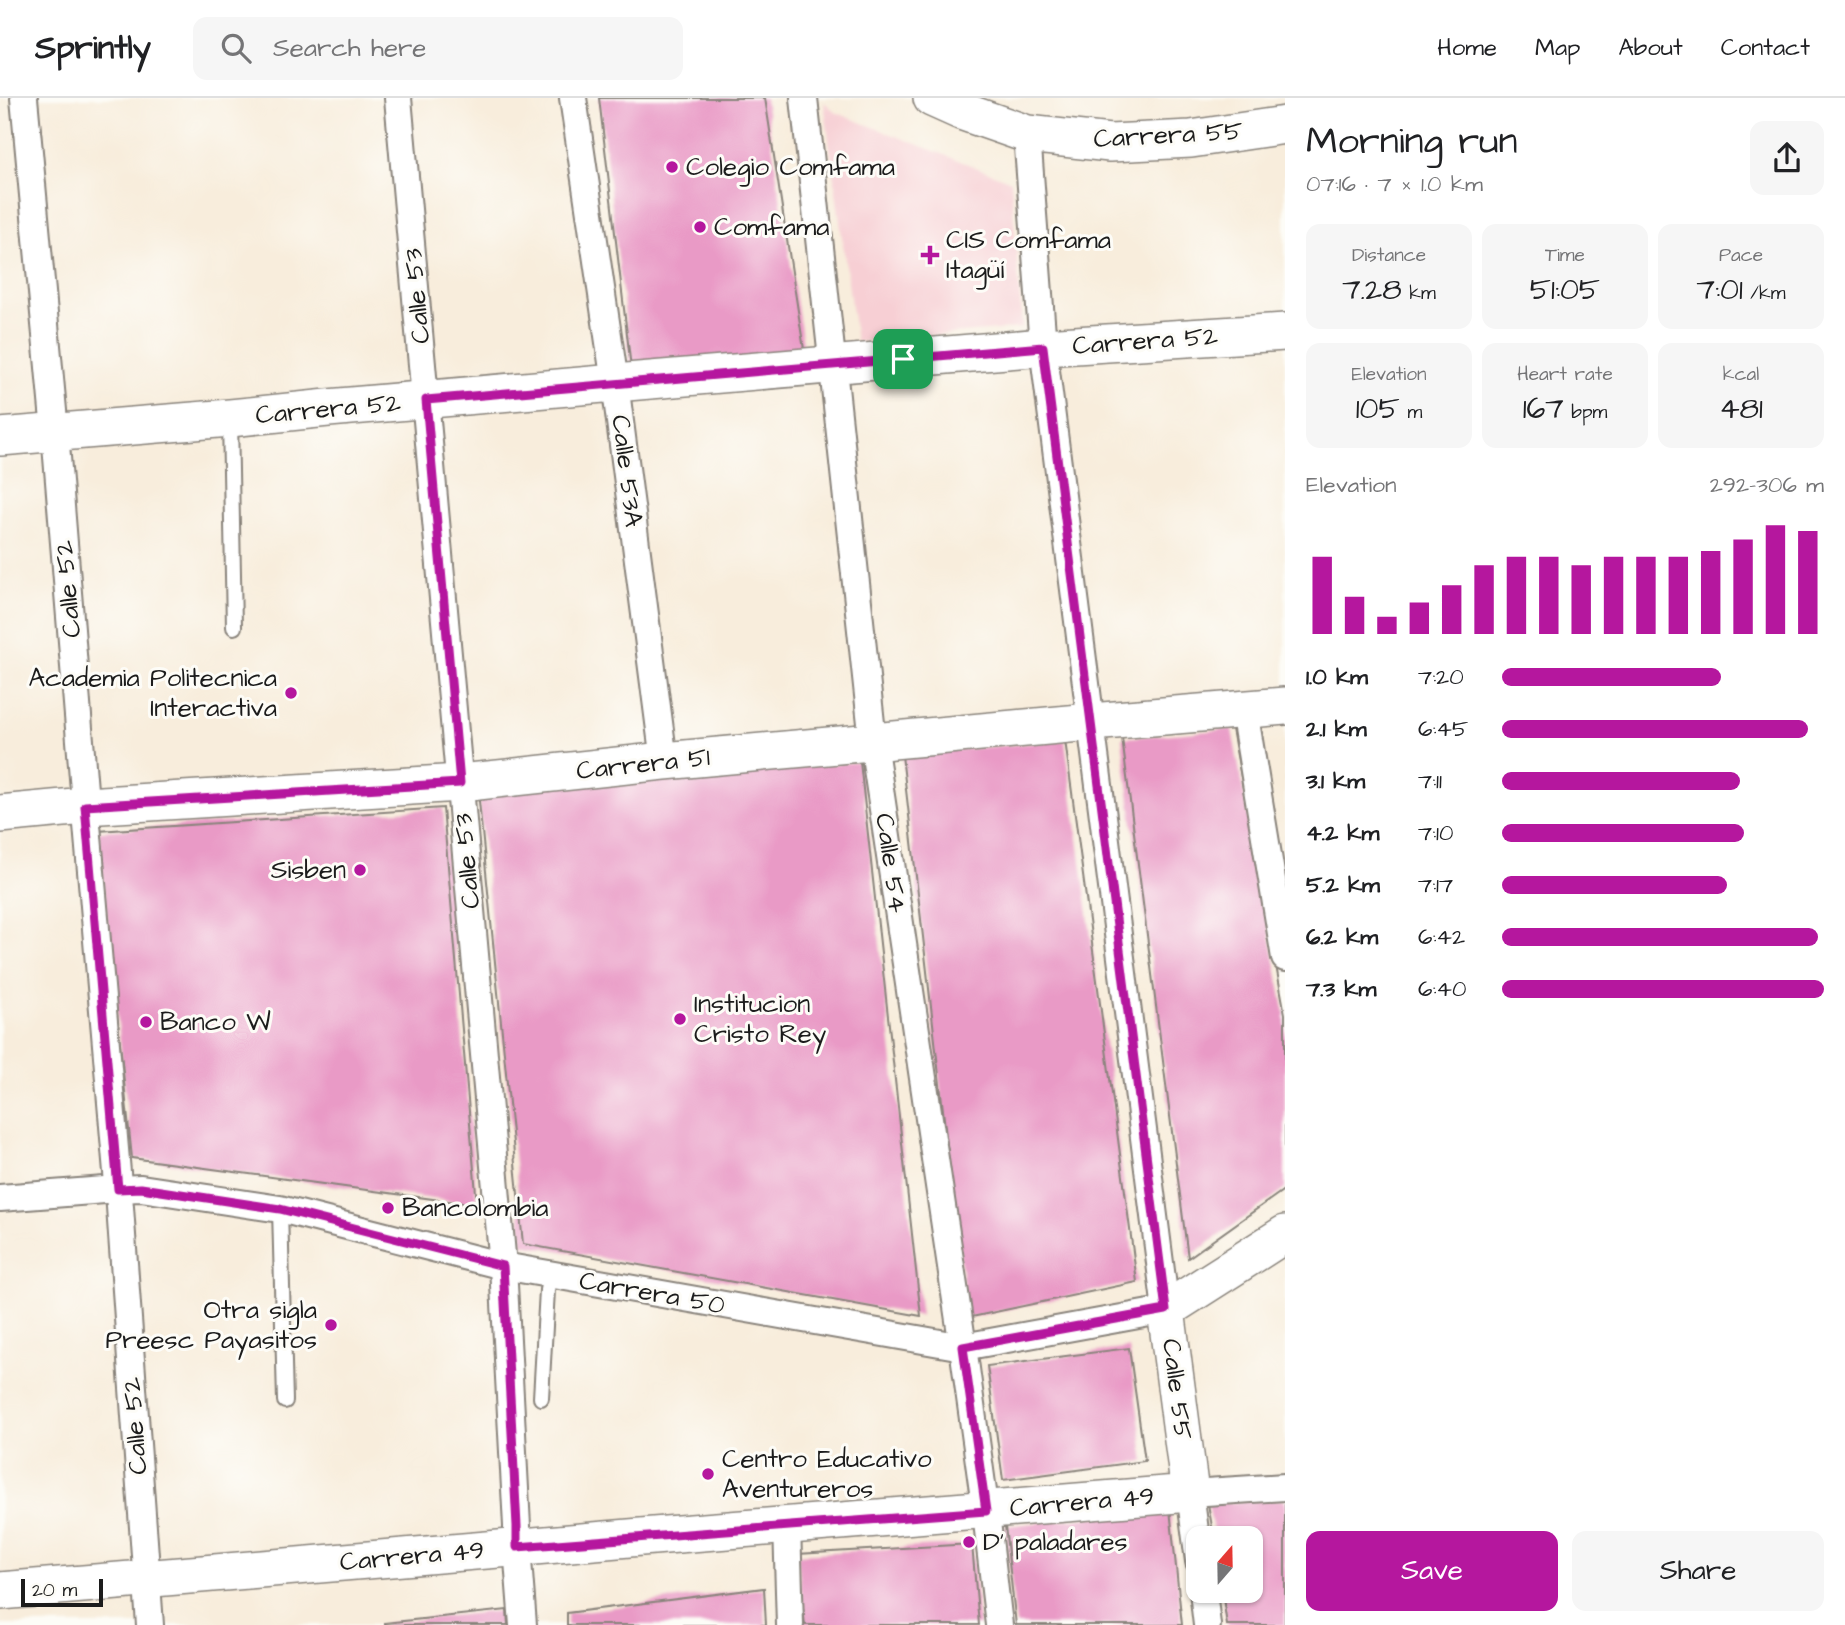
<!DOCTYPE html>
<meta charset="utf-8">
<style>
:root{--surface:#fff;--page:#f6f6f6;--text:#202124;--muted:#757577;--line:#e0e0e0;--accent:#b5179e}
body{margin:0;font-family:"Architects Daughter",sans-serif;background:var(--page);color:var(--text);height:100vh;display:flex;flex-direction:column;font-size:26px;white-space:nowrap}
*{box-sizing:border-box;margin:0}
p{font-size:23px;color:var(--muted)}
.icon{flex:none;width:38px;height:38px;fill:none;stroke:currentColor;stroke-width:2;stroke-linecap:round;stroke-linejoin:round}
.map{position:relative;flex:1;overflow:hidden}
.sheet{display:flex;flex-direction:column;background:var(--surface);width:560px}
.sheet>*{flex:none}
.needle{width:46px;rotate:20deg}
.tools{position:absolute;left:1186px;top:1428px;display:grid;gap:14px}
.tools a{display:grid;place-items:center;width:77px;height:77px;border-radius:14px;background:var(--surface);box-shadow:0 2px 5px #0004;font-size:35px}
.scale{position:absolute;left:21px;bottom:18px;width:82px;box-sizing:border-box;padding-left:7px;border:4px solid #1c1c1c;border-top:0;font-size:19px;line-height:24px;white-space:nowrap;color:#1c1c1c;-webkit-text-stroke:5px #fdfcf7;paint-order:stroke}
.pin{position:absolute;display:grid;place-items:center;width:60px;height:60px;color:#fff;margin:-30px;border-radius:14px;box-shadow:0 4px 10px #0006}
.round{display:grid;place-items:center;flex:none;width:74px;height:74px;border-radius:14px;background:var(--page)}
.overview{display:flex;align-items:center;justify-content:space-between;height:119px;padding:0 21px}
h1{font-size:38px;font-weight:600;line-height:52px}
.metrics{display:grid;grid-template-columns:repeat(3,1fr);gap:10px;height:119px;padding:7px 21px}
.metrics div{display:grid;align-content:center;border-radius:14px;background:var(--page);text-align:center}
.metrics b{font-size:30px;font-weight:600}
.metrics small{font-size:19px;font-weight:400}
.metrics p{font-size:19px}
.chart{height:196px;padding:14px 21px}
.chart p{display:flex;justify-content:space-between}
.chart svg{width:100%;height:126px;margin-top:7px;stroke:var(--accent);stroke-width:6}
.action{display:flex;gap:14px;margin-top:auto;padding:14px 21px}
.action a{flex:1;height:80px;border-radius:14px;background:var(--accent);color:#fff;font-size:28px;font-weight:600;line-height:80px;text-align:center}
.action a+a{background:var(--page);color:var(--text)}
ul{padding:0 21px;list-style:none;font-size:23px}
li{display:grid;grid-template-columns:112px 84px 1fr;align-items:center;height:52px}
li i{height:18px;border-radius:9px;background:var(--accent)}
header{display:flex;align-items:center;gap:42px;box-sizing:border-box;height:98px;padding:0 35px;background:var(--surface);border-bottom:2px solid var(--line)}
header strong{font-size:33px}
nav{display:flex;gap:38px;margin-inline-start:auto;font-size:24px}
.search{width:490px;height:63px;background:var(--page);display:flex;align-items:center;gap:18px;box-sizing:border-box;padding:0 24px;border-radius:14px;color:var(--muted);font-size:26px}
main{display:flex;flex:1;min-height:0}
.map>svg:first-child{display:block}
.built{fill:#f7cfd4}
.building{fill:#e99ac6}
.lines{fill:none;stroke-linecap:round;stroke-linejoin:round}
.lane-casing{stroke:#8a847c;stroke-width:18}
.street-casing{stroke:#8a847c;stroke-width:30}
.secondary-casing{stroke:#8a847c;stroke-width:40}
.lane{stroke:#fff;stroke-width:14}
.street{stroke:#fff;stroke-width:26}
.secondary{stroke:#fff;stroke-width:37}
.route-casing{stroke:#fff;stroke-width:14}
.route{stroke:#b5179e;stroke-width:9}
.poi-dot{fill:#b5179e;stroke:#fdfcf7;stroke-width:2.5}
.labels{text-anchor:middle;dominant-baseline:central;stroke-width:6;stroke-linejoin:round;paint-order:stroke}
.street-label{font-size:26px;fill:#1c1c1c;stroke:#fdfcf7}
.poi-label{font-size:26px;fill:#1c1c1c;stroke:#fdfcf7;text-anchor:start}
</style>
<header>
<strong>Sprintly</strong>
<div class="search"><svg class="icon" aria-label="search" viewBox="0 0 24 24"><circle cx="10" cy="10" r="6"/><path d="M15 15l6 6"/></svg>Search here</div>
<nav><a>Home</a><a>Map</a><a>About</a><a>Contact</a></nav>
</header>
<main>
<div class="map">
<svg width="1285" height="1527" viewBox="0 0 1285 1527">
<rect width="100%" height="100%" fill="#fdfcf7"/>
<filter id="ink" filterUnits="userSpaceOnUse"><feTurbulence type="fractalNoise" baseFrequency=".0143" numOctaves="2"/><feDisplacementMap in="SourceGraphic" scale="14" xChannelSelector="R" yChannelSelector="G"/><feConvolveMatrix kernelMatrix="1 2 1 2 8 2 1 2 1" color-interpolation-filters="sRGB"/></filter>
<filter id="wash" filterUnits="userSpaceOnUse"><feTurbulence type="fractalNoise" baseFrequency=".00686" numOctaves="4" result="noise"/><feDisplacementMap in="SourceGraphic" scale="28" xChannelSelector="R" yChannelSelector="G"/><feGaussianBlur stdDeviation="1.57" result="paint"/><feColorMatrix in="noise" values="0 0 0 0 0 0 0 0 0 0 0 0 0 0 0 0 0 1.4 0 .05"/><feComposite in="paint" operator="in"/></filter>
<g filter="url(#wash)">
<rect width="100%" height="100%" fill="#f8eddc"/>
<path class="built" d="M 824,4 L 835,14 L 1011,83 L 1022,230 L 856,244 Z"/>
<g id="blocks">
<g class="building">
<path d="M 599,0 L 765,0 L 805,258 L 631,270 Z"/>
<path d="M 1232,631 L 1285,916 L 1285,1091 L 1188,1160 L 1122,640 Z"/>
<path d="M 1065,642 L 1137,1184 L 967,1220 L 902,657 Z"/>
<path d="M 860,664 L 921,1218 L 523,1146 L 478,693 Z"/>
<path d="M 443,710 L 477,1107 L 132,1060 L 98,733 Z"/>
<path d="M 1129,1250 L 1145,1363 L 1003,1382 L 987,1268 Z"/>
<path d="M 1285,1401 L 1285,1527 L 1227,1527 L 1222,1493 L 1251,1493 L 1251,1440 L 1214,1440 L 1208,1406 Z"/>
<path d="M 1170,1411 L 1182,1527 L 1016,1527 L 1005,1428 Z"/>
<path d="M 972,1446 L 979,1527 L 805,1527 L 797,1456 Z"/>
<path d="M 764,1490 L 766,1527 L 567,1527 L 567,1515 Z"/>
<path d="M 507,1512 L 508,1527 L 385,1527 L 385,1525 Z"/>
</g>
</g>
</g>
<g filter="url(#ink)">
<use href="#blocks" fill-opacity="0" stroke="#8a847c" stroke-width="2"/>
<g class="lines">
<defs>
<g id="lane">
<path d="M 230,321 L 234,529"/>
<path d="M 280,1111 L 285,1303"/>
<path d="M 541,1300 L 547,1192 L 550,1177"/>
</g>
<g id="street">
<path d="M 24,0 L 55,334 L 84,692 L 120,1109 L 150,1527"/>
<path d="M 398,0 L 503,1168 L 517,1428 L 517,1449 L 523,1527"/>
<path d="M 573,0 L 615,285 L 664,663"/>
<path d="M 804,0 L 873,644 L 963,1249 L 986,1415 L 999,1527"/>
<path d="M 1244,612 L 1285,860"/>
<path d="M 0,1100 L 118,1091 L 141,1090 L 280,1111 L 503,1168 L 963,1249 L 1166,1212 L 1043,249 L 1027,36"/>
<path d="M 787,1427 L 790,1527"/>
<path d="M 1199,1463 L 1190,1395 L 1285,1389"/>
<path d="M 1203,1493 L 1207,1527"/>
</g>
<g id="secondary">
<path d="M 932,0 L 961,13 L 1027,36 L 1110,45 L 1191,41 L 1285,27"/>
<path d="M 0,339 L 230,320 L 328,310 L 615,285 L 1043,249 L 1285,234"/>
<path d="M 0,716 L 85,708 L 460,685 L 664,663 L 1091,624 L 1285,608"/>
<path d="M 0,1493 L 641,1439 L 1190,1395 L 1166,1212 L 1285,1136"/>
</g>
</defs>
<use href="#lane" class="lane-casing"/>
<use href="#street" class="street-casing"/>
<use href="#secondary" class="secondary-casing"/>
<use href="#lane" class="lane"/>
<use href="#street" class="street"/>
<use href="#secondary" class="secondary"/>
</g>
</g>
<g class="lines" filter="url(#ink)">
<defs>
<path id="route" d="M 1043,249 L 1166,1212 L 963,1249 L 986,1413 L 517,1449 L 517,1428 L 503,1168 L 280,1111 L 141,1090 L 118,1091 L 85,708 L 460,685 L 426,302 Z"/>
</defs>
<use href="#route" class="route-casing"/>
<use href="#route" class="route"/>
</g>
<g class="poi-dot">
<circle cx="672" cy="69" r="7"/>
<circle cx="700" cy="129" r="7"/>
<path d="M926.5 146.5h7v7h7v7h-7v7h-7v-7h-7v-7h7z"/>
<circle cx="291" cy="595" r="7"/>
<circle cx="360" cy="772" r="7"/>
<circle cx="680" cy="921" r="7"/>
<circle cx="146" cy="924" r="7"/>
<circle cx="388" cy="1110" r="7"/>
<circle cx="331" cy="1227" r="7"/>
<circle cx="708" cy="1376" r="7"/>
<circle cx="969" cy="1444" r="7"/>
</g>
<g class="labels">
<g class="street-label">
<text transform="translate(1168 37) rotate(-3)">Carrera 55</text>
<text transform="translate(417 198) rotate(-95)">Calle 53</text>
<text transform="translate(1145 243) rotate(-4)">Carrera 52</text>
<text transform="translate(328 311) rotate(-5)">Carrera 52</text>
<text transform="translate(627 373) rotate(83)">Calle 53A</text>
<text transform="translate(68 491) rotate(-95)">Calle 52</text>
<text transform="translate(643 666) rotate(-6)">Carrera 51</text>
<text transform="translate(467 763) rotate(-95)">Calle 53</text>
<text transform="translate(891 765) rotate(82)">Calle 54</text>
<text transform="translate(652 1195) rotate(10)">Carrera 50</text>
<text transform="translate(1177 1291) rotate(83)">Calle 55</text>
<text transform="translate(135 1328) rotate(-94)">Calle 52</text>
<text transform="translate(1082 1404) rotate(-5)">Carrera 49</text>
<text transform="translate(412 1458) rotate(-5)">Carrera 49</text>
</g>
<g class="poi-label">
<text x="686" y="69">Colegio Comfama</text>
<text x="714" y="129">Comfama</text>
<text x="946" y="142">CIS Comfama<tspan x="946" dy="30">Itagüí</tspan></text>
<text x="277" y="580" text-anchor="end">Academia Politecnica<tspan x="277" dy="30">Interactiva</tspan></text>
<text x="346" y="772" text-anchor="end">Sisben</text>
<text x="694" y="906">Institucion<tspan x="694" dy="30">Cristo Rey</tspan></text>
<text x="160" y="924">Banco W</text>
<text x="402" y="1110">Bancolombia</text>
<text x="317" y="1212" text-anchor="end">Otra sigla<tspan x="317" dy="30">Preesc Payasitos</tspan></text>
<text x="722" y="1361">Centro Educativo<tspan x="722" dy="30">Aventureros</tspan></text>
<text x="983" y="1444">D' paladares</text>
</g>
</g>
</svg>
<div class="tools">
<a><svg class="needle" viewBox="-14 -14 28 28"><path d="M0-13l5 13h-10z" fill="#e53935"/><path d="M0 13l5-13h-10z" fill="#757577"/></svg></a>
</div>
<div class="scale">20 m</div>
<div class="pin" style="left:903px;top:261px;background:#1e9e55"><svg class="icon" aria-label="arrive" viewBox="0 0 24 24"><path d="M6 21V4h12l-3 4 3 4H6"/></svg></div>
</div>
<section class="sheet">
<div class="overview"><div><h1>Morning run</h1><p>07:16 · 7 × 1.0 km</p></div><a class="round"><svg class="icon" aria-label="share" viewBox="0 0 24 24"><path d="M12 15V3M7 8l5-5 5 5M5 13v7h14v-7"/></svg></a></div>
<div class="metrics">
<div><p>Distance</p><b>7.28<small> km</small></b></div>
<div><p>Time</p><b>51:05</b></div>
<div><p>Pace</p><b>7:01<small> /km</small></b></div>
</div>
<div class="metrics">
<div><p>Elevation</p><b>105<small> m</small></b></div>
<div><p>Heart rate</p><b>167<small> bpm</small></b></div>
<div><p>kcal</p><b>481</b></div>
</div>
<div class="chart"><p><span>Elevation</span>292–306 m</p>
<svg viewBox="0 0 160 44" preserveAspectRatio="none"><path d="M5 44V17M15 44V31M25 44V38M35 44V33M45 44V27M55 44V20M65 44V17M75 44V17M85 44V20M95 44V17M105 44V17M115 44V17M125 44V15M135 44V11M145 44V6M155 44V8"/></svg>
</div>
<ul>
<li><b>1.0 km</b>7:20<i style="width:68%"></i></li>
<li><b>2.1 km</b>6:45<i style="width:95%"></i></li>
<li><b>3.1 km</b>7:11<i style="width:74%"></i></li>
<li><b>4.2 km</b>7:10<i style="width:75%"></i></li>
<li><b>5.2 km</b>7:17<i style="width:70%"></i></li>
<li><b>6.2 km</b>6:42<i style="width:98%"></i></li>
<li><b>7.3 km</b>6:40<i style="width:100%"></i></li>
</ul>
<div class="action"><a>Save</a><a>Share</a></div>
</section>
</main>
